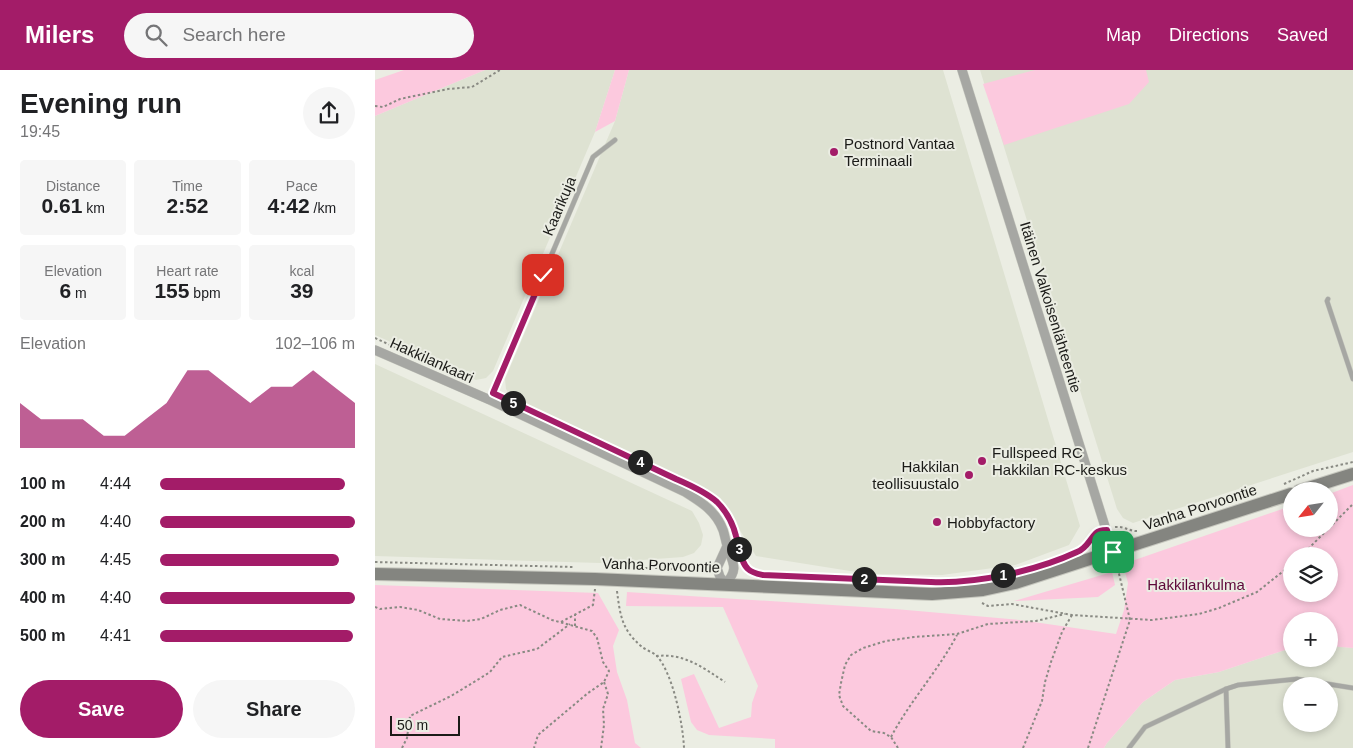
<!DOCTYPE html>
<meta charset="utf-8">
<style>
:root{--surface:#fff;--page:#f6f6f6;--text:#202124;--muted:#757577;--accent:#a31c68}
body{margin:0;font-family:Arial,sans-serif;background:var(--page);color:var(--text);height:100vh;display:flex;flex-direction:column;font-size:19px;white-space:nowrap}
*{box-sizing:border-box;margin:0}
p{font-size:16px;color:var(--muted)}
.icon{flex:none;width:28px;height:28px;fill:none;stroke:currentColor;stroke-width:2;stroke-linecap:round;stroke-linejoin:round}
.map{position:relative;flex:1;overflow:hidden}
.details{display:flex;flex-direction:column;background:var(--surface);width:375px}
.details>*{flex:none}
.needle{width:32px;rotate:240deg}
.tools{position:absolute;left:908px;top:412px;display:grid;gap:10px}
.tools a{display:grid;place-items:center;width:55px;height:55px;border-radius:50%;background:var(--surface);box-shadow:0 2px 8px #0003;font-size:25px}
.scale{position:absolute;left:15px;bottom:12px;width:70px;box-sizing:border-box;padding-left:5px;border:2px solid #1b1b18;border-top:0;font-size:14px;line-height:18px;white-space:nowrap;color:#1b1b18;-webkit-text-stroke:4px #ebede3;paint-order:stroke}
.pin{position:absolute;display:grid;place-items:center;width:42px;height:42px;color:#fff;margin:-21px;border-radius:10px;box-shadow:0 2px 8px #0006}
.km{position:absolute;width:25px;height:25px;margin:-12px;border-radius:50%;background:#222;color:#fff;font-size:14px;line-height:25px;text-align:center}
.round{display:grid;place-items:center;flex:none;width:52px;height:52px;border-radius:26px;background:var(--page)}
.headline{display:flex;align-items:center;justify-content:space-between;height:85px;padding:0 20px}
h1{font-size:28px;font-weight:700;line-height:38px}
.metrics{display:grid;grid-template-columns:repeat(3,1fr);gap:8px;height:85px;padding:5px 20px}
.metrics div{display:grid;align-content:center;border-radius:5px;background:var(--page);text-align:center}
.metrics b{font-size:21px;font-weight:700}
.metrics small{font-size:14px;font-weight:400}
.metrics p{font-size:14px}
.chart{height:140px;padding:10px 20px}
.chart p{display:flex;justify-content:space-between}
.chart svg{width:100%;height:90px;margin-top:5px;fill:var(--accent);opacity:.7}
.primary-button{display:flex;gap:10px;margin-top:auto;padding:10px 20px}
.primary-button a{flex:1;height:58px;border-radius:30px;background:var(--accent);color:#fff;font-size:20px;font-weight:700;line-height:58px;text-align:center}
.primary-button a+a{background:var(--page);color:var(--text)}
ul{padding:0 20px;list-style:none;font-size:16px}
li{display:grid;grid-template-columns:80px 60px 1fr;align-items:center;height:38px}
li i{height:12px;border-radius:6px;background:var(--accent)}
header{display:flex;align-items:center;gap:30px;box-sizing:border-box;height:70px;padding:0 25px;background:var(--accent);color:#fff}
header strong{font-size:24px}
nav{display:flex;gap:28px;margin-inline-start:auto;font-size:18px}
.search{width:350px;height:45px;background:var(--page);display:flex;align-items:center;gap:12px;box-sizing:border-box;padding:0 18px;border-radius:28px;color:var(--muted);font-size:19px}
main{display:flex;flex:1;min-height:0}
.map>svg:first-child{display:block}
.built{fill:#dee2d2;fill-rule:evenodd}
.green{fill:#fcc9de;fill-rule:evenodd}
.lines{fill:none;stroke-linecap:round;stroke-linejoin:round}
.lane-casing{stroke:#c6c7be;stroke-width:5.5}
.street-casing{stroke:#c6c7be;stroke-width:10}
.secondary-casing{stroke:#c6c7be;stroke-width:14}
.path{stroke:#898a83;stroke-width:2;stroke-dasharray:2.5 2.5;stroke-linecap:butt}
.lane{stroke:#a6a7a3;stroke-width:4.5}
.street{stroke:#a6a7a3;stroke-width:9}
.secondary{stroke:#848580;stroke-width:12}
.route-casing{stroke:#fff;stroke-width:10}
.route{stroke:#a31c68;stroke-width:6}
.poi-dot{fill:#a31c68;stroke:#ebede3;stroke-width:2}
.labels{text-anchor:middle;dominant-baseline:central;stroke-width:4;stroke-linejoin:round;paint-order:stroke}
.poi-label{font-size:15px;fill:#1b1b18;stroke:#ebede3;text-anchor:start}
.street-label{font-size:15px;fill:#1b1b18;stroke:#ebede3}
.park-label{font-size:15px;fill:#5e0739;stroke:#ebede3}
</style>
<header>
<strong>Milers</strong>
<div class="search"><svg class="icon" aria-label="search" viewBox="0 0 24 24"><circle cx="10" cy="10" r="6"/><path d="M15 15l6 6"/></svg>Search here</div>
<nav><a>Map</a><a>Directions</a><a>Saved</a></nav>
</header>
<main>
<section class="details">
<div class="headline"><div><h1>Evening run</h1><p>19:45</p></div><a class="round"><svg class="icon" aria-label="share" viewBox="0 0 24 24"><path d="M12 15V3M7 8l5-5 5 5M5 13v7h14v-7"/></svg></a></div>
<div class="metrics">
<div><p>Distance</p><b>0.61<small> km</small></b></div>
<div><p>Time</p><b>2:52</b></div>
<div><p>Pace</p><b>4:42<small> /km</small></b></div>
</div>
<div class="metrics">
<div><p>Elevation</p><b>6<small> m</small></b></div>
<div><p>Heart rate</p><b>155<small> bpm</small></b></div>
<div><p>kcal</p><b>39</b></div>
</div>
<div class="chart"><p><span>Elevation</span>102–106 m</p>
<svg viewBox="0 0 160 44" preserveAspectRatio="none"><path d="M0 44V22L10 30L20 30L30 30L40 38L50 38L60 30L70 22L80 6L90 6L100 14L110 22L120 14L130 14L140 6L150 14L160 22V44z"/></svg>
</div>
<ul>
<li><b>100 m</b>4:44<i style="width:95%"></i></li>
<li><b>200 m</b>4:40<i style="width:100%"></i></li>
<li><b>300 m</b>4:45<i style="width:92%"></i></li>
<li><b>400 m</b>4:40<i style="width:100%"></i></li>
<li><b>500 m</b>4:41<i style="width:99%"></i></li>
</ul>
<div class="primary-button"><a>Save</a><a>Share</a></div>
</section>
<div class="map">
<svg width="978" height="678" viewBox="0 0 978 678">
<rect width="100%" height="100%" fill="#ebede3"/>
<g class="built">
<path d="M 110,0 L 240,0 L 220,62 L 118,301 L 111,308 L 101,310 L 0,265 L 0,46 Z"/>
<path d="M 254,0 L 568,0 L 705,456 L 694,475 L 640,495 L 567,505 L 494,504 L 381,486 L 344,427 L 333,420 L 136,327 L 131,319 L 130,309 L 240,51 Z"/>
<path d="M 605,0 L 978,0 L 978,382 L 758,453 L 748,448 L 742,439 Z"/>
<path d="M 0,294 L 317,441 L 324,453 L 328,465 L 326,475 L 319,483 L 308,487 L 225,493 L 0,486 Z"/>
<path d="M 954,576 L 978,578 L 978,678 L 729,678 L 732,673 L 768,632 L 800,610 L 844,602 L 916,578 L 916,589 L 954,589 ZM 916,616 L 954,616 L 954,654 L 916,654 Z"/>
</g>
<g class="green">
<path d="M 29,0 L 110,0 L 0,46 L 0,10 Z"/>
<path d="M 240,0 L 254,0 L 240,51 L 220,62 Z"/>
<path d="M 660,0 L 771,0 L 774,12 L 754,34 L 629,75 L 608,14 Z"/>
<path d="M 978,415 L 978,578 L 954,576 L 954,551 L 916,551 L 916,578 L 844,602 L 800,610 L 768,632 L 732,673 L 729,678 L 400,678 L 400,669 L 334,665 L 322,660 L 316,652 L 306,609 L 319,604 L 344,658 L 376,647 L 377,633 L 383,616 L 348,537 L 251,536 L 252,522 L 520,539 L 645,550 L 741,564 L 749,540 L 753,513 L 748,494 L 916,436 L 916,459 L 954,459 L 954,424 ZM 916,486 L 954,486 L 954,524 L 916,524 Z"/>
<path d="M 737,502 L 740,515 L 723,527 L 639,531 Z"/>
<path d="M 0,515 L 223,523 L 244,560 L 238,576 L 242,602 L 252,630 L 260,673 L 266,678 L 0,678 Z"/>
</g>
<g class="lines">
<defs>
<g id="lane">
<path d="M 953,229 L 952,231 L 978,309"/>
<path d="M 115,330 L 218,87 L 240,70"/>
<path d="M 851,619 L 853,678"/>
<path d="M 754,678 L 770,657 L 851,619 L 863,615 L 922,609 L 978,618"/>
</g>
<g id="street">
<path d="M 587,0 L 738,482"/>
<path d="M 0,280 L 115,330 L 310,422 C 326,432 341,441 348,460 C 350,466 351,473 353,479 C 359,495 363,499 351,514 L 345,507 L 342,498 L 352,476"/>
</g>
<g id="secondary">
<path d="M 924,421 L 978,404"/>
<path d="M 0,504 L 220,509 L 557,524 L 608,520 L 640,513 L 916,424"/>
</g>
</defs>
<use href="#lane" class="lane-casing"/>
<use href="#street" class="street-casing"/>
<use href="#secondary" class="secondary-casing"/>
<g class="path">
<path d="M 0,36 L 8,37 L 25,29 L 73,19 L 97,17 L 125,0"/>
<path d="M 0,268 L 41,287"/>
<path d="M 909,414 L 938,401 L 978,392"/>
<path d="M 338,429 L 345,436"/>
<path d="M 358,457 L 365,484 L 372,499 L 387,505"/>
<path d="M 740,457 C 749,456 756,462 764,461"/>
<path d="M 954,458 L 978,434"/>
<path d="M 709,479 L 721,463 L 724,462"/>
<path d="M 926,486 L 953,459"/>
<path d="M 0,492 L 198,497"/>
<path d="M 240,498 L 285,498 L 319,500 L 335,498"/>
<path d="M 432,507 L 502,510"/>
<path d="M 242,521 C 245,545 247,560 266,576 C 270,580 278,582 282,586 C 298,604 308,654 309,678"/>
<path d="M 607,533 L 613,536 L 637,534 L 697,545 L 777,550 L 824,544 L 844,538 L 882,522 L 916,495"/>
<path d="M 0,537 L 5,539 L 25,537 L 43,540 L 65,549 L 92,551 L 106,549 L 125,540 L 145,535 L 177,550 L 217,561 L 222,568 L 228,592 L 234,601 L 229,612 L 213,623 L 163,665 L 159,678"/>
<path d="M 186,552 L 218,535 L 220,519"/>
<path d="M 200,556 L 200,545"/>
<path d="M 281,586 C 309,583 327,597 350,612"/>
<path d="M 516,667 C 535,631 563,601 582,565"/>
<path d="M 27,678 L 32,668 L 35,646 L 76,626 L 104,609 L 115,602 L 127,587 L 162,579 L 195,554"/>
<path d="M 226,678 L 229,655 L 228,639 L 233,624 L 229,612"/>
<path d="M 523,678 L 516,667 L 509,663 L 496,661 L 468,636 L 464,625 L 466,613 L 470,595 L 476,585 L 488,578 L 511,571 L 539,567 L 582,564 L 613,554 L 661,551 L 690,544"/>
<path d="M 648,678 L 667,631 L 670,612 L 676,592 L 687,562 L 697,545"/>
<path d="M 713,678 L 755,550 L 741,491"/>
</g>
<use href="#lane" class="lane"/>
<use href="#street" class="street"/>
<use href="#secondary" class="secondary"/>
</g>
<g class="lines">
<defs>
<path id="route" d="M 168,205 L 118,323 L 301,409 C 315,415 331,422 342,432 C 351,441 358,454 361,466 C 365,476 365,492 373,499 C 377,503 383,504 388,505 L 556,512 C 601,514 661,501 702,482 C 712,478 714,470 721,463 C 723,461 729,460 732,460 L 738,482"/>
</defs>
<use href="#route" class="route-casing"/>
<use href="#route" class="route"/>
</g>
<g class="poi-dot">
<circle cx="459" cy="82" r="5"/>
<circle cx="607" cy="391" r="5"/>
<circle cx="594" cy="405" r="5"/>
<circle cx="562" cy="452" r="5"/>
</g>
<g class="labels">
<g class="poi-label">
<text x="469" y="73">Postnord Vantaa<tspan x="469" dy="17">Terminaali</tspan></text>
<text x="617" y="382">Fullspeed RC<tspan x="617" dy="17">Hakkilan RC-keskus</tspan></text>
<text x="584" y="396" text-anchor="end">Hakkilan<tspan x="584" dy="17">teollisuustalo</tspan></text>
<text x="572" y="452">Hobbyfactory</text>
</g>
<g class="street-label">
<text transform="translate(184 136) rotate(-67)">Kaarikuja</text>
<text transform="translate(676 237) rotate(73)">Itäinen Valkoisenlähteentie</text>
<text transform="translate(57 290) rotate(24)">Hakkilankaari</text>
<text transform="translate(825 437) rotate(-18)">Vanha Porvoontie</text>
<text transform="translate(286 495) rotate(2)">Vanha Porvoontie</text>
</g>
<g class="park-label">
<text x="821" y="514">Hakkilankulma</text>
</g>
</g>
</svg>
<div class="tools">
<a><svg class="needle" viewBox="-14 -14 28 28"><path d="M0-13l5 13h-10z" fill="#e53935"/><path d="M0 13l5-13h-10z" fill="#757577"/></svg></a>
<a><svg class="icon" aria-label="layers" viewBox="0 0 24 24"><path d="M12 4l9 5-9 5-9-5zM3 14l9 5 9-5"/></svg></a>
<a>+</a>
<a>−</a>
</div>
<div class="scale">50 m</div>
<div class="pin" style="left:738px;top:482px;background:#1e9e55"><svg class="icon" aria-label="arrive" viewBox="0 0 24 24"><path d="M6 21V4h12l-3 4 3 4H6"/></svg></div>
<div class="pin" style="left:168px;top:205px;background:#d93025"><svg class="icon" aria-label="check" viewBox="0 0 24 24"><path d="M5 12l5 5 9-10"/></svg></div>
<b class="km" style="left:628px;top:505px">1</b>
<b class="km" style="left:489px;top:509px">2</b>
<b class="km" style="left:364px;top:479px">3</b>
<b class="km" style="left:265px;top:392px">4</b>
<b class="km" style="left:138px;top:333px">5</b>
</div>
</main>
